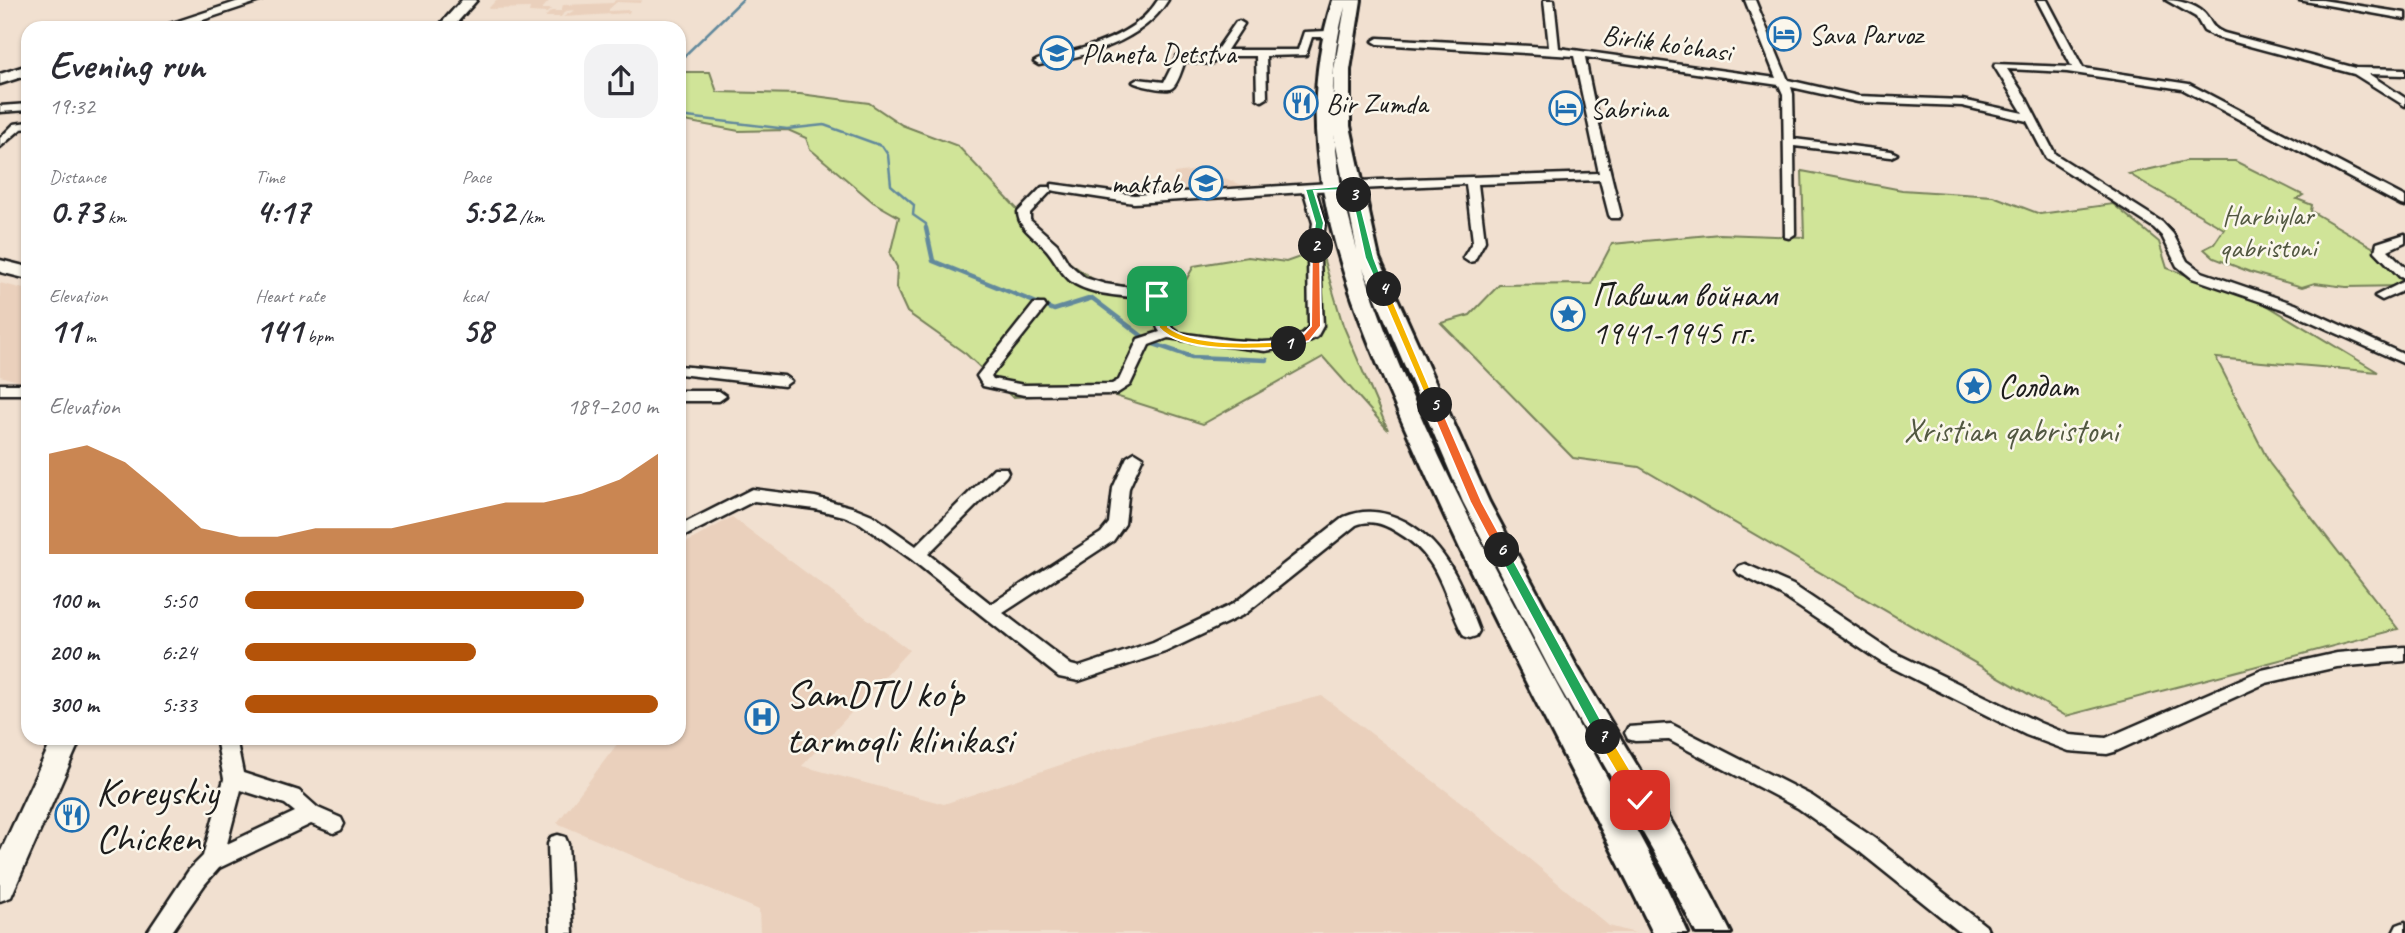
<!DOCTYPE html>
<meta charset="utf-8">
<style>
:root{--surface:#fff;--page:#f2f2f3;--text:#2b2b33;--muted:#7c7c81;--accent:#b45309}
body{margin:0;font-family:Caveat,sans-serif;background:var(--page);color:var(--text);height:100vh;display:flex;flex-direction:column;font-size:26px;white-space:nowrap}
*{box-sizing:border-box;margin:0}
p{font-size:23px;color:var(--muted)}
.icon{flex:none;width:38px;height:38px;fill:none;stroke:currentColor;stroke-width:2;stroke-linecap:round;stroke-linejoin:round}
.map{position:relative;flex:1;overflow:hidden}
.drawer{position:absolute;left:21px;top:21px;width:665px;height:724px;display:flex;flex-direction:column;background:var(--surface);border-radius:21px;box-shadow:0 2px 5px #0004}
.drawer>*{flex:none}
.pin{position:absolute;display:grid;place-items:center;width:60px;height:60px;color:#fff;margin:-30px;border-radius:14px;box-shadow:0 4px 10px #0006}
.km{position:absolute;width:35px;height:35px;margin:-18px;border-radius:50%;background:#222;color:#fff;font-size:19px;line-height:35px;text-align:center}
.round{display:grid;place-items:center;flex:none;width:74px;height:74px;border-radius:21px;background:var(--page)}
.head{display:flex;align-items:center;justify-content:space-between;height:119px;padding:0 28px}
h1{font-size:38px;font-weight:700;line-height:52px}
.stats{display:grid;grid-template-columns:repeat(3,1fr);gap:10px;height:119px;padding:7px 28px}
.stats div{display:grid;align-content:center}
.stats b{font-size:35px;font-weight:700}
.stats small{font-size:19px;font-weight:400}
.stats p{font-size:19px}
.chart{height:196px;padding:14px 28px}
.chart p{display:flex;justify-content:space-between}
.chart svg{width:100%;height:126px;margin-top:7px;fill:var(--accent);opacity:.7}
ul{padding:0 28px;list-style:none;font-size:23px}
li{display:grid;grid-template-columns:112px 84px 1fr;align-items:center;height:52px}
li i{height:18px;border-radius:9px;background:var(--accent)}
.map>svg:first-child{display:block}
.built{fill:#ead0bc}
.green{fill:#d0e498;stroke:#76805a;stroke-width:2}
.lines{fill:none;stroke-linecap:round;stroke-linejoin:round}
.stream-far1{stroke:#62899c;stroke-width:2.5}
.stream{stroke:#62899c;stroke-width:4.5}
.street-casing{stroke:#1c1c1c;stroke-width:5}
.secondary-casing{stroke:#1c1c1c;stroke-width:5}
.primary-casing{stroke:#1c1c1c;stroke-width:6}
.street{fill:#fbf7ec;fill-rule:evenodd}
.secondary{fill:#fbf7ec;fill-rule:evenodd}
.primary{fill:#fbf7ec;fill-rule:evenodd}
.split-1{fill:#f5b400;stroke:#fff;stroke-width:2}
.split-2{fill:#f0652b;stroke:#fff;stroke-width:2}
.split-3{fill:#22a559;stroke:#fff;stroke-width:2}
.split-4{fill:#22a559;stroke:#fff;stroke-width:2}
.split-5{fill:#f5b400;stroke:#fff;stroke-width:2}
.split-6{fill:#f0652b;stroke:#fff;stroke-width:2}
.split-7{fill:#22a559;stroke:#fff;stroke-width:2}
.split-8{fill:#f5b400;stroke:#fff;stroke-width:2}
.labels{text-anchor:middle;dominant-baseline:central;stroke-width:5;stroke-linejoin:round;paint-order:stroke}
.far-poi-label{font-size:28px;fill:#1c1c1c;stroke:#fbf7ec;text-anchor:start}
.far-street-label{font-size:28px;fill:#1c1c1c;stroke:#fbf7ec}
.far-park-label{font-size:28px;fill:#525841;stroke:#fbf7ec}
.poi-label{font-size:33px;fill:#1c1c1c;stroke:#fbf7ec;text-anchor:start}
.park-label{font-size:33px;fill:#525841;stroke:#fbf7ec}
.near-poi-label{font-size:40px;fill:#1c1c1c;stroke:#fbf7ec;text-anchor:start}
</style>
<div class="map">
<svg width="2405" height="933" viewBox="0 0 2405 933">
<rect width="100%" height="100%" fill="#f1e0d0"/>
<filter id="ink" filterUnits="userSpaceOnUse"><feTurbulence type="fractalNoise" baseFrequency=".0143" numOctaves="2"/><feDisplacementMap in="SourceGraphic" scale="14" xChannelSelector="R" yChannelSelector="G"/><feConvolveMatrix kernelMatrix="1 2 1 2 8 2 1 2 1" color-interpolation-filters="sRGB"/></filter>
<g filter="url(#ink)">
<g class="built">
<path d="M 496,0 L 550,0 L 542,9 L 551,9 L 547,13 L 529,12 L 530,8 L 488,9 Z"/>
<path d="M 615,0 L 642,0 L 641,3 L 617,2 L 609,9 L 609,11 L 630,10 L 629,13 L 563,17 L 575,10 L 565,11 L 561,17 L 545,17 L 551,11 L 561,11 L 563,5 L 613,3 Z"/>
<path d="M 1197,170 L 1222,177 L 1254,190 L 1175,192 L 1174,173 Z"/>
<path d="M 0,283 L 28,290 L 28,384 L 0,376 Z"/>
<path d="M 732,517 L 909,650 L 802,766 L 944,804 L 1108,749 L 1322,696 L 1470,809 L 1609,926 L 1635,933 L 760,933 L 759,910 L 557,823 L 621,739 L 679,738 L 679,547 Z"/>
</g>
<g class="green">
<path d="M 679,72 L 710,72 L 717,92 L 800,94 L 869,103 L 902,125 L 958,146 L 1063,258 L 1097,282 L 1144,288 L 1183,285 L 1194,266 L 1248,257 L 1286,262 L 1311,253 L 1322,254 L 1343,325 L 1388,430 L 1323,357 L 1203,424 L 1106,393 L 1012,397 L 966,354 L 907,312 L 896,288 L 897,267 L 890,254 L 899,217 L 873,202 L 810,149 L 806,138 L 788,130 L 739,131 L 679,120 Z"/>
<path d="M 2186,161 L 2235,161 L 2303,195 L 2297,199 L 2312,205 L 2311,211 L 2389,257 L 2405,271 L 2405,286 L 2346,287 L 2315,283 L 2302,287 L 2250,272 L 2214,258 L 2204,249 L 2214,244 L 2224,229 L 2129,174 Z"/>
<path d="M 1802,171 L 1902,190 L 1993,196 L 2040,214 L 2113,204 L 2159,242 L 2167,268 L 2263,303 L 2378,372 L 2216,358 L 2270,464 L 2398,629 L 2066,716 L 1639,467 L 1573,458 L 1441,323 L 1470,315 L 1499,285 L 1591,284 L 1612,244 L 1720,234 L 1804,237 Z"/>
</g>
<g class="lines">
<g class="stream-far1">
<path d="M 679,61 L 742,0"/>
<path d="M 679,116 L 787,129 L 824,125 L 882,146 L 888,155 L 891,185 L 914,205 L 913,215 L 926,224 L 926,230"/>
</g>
<g class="stream">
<path d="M 926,228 L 933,261 L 1054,310 L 1092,298 L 1142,336"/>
<path d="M 1151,343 L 1192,357 L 1267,360"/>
</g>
<defs>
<g id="street">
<path d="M 1158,0 L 1168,0 C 1142,43 1085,56 1039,65 L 1034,62 C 1042,56 1055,56 1065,53 C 1099,45 1139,31 1158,0 Z"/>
<path d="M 1544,0 L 1554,0 L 1559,48 L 1776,78 L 1745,0 L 1755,0 L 1788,80 L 1858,96 L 1962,100 L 2023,113 L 1994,66 L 1995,64 L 2072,67 L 2037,0 L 2047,0 L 2083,68 L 2189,84 L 2405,197 L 2405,206 L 2401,205 L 2182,89 L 2067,72 L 2007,69 L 2025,96 L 2055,154 L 2162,222 L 2173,234 L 2187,261 L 2202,272 L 2295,304 L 2405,355 L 2405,364 L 2285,310 L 2192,278 L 2177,266 L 2162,236 L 2154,228 L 2046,158 L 2027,121 L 1962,106 L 1858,102 L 1791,87 L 1793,94 L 1794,139 L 1891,151 L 1897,154 L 1891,157 L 1794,146 L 1795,234 L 1789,238 L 1785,237 L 1783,94 L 1779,85 L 1585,57 C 1595,111 1608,163 1621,215 L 1619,218 L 1611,218 L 1609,215 L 1600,180 L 1478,184 L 1485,241 L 1474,261 L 1469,262 L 1463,258 L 1473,241 L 1466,184 L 1316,191 L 1325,223 L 1320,260 L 1323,326 L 1317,337 L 1301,345 L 1265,351 L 1168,338 L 1149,345 L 1130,385 L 1116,394 L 1024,395 L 983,386 L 977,376 L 1034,304 L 1044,304 L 1046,307 L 991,376 L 993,379 L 1024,385 L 1112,384 L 1119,380 L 1138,339 L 1160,332 C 1153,323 1157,309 1152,299 C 1128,296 1096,296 1075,284 C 1060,275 1055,257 1043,246 C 1033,236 1018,227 1018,212 L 1042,187 L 1050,187 L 1052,190 L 1030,213 L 1030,220 L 1057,244 L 1068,263 L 1085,278 L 1105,284 L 1162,293 L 1169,306 L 1171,327 L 1179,333 C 1206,336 1295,355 1309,326 L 1308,260 L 1313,223 L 1304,192 L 1134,203 L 1056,191 L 1052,190 L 1052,184 L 1134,195 L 1378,180 L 1599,173 L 1574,56 L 1378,44 L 1373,41 L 1378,38 L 1549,47 Z"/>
<path d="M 2166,0 C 2178,0 2195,4 2204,13 C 2213,23 2209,26 2224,33 L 2356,68 L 2405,69 L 2405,75 L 2369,74 L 2405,98 L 2405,106 L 2354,74 L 2216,37 L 2204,31 L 2196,17 Z"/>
<path d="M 2299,0 L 2322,0 L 2405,13 L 2405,19 Z"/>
<path d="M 1239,21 L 1244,24 L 1227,50 L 1298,50 L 1304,32 L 1328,31 L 1333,34 L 1328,37 L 1312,37 L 1306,55 L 1266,56 L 1267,98 L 1262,101 L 1257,98 L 1256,56 L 1223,56 L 1211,64 L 1185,61 C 1182,68 1178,84 1172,88 C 1167,92 1137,85 1133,82 L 1138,79 L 1164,82 L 1177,56 L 1209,58 L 1216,51 L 1236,22 Z"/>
<path d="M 28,104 L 28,110 L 0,112 L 0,106 Z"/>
<path d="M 28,122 L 28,128 L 21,129 L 0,147 L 0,138 L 14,124 Z"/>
<path d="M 2405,234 L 2405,242 L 2388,250 L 2405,267 L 2405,278 L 2400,277 L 2375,251 L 2377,243 Z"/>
<path d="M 2405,281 L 2405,290 L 2382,300 L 2375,296 Z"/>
<path d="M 679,366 L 784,376 L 791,381 L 784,386 L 679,374 Z"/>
<rect x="0" y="384" width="28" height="10"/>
<path d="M 679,391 L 719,391 L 726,396 L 719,401 L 679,401 Z"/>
<path d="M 1135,452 L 1143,457 L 1129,488 L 1125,524 L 1113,541 L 1003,613 L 1071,665 L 1079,667 L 1153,642 L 1233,604 L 1344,517 C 1365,508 1386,511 1406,522 C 1448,546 1463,588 1479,631 L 1476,636 L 1470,638 L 1464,636 C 1442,595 1442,558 1397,532 C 1384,524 1371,519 1356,525 L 1245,614 L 1165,652 L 1079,681 L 1059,677 L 911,559 L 860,523 L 844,516 L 815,509 L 754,501 L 679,539 L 679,526 L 752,489 L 815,497 L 855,508 L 872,515 L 916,546 L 994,468 L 1006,468 L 1008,472 L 1006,476 L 928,554 L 991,604 L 1101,533 L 1109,523 L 1113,488 L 1127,457 Z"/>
<path d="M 1745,564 L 1793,585 L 1893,652 L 2040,723 L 2070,735 L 2106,738 L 2262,670 L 2337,653 L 2405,647 L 2405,661 L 2337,667 L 2266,683 L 2114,752 L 2107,754 L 2069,751 L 2026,735 L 1881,662 L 1781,595 L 1739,574 L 1736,570 L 1739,566 Z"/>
<path d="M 1671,724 L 1812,796 L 1874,838 L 1986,926 L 1989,933 L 1961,933 L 1860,852 L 1798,808 L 1669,740 L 1635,741 L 1628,739 L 1625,733 L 1628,727 Z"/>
<path d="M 216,738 L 236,738 L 243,773 L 299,791 L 318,808 L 341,818 L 344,824 L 341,830 L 334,833 L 311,824 L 219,868 L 205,884 L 171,933 L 147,933 L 189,870 L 203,856 L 224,779 ZM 241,790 L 285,804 L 295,812 L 227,844 Z"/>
<path d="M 558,835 L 565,837 L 568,844 L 573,933 L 551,933 L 548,844 L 551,837 Z"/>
<path d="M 2405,922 L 2405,933 L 2393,933 L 2397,925 Z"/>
</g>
<g id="secondary">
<path d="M 242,0 L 263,0 L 179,28 L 157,28 Z"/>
<path d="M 462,0 L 477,0 L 452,28 L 437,28 Z"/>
<path d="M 28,65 L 28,75 L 0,84 L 0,74 Z"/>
<path d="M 0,260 L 28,267 L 28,279 L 0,272 Z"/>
<path d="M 53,738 L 81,738 L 11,897 L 0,901 L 0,853 Z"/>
</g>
<path id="primary" d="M 1333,0 L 1361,0 L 1350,70 L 1350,126 L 1379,258 L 1489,502 L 1576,665 L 1690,853 L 1731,933 L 1696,933 L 1666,873 L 1556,681 L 1463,502 L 1363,268 C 1418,435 1507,592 1590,746 C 1623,807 1660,869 1688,933 L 1653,933 C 1574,771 1486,613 1414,448 C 1377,365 1339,279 1323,189 C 1311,125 1313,62 1333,0 ZM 1345,7 L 1334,70 L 1333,112 C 1332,76 1335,42 1345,7 ZM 1334,135 L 1357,250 L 1341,188 Z"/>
</defs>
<use href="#street" class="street-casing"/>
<use href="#secondary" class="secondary-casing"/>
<use href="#primary" class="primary-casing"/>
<use href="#street" class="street"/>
<use href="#secondary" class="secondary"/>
<use href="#primary" class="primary"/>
</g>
</g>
<path class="split-1" d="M 1157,293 L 1167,306 L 1168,327 C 1194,347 1257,343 1289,341 L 1294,344 L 1289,347 C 1255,349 1183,354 1159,328 L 1157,306 L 1152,296 Z"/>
<path class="split-2" d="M 1312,244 L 1320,246 L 1321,326 L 1309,341 L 1289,347 L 1284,344 L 1285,342 L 1302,336 L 1311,326 Z"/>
<path class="split-3" d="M 1352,185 L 1356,187 L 1357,197 L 1351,197 L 1348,190 L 1314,191 L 1324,223 L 1320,246 L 1312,248 L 1315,223 L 1305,189 Z"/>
<path class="split-4" d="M 1351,193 L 1358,195 L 1374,258 L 1387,292 L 1379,289 L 1365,258 Z"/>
<path class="split-5" d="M 1384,287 L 1388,289 L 1438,407 L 1429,405 L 1379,289 Z"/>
<path class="split-6" d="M 1435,401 L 1440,405 L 1482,502 L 1508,550 L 1506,553 L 1497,553 L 1470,502 L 1429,405 Z"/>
<path class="split-7" d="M 1502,546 L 1508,550 L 1608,733 L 1608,741 L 1598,741 L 1496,550 Z"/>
<path class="split-8" d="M 1603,731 L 1608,733 L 1645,795 L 1645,804 L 1635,804 L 1598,741 L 1596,737 Z"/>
<defs>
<symbol id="hotel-ring" viewBox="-11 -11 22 22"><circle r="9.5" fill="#fbf7ec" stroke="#1f6fb2" stroke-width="1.5"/><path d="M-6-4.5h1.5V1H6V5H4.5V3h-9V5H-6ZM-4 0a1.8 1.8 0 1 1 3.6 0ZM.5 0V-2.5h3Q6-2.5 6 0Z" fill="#1f6fb2"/></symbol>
<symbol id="school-ring" viewBox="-11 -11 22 22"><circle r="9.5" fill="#fbf7ec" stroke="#1f6fb2" stroke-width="1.5"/><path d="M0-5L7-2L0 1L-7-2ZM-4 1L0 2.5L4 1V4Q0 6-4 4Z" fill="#1f6fb2"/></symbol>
<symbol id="restaurant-ring" viewBox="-11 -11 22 22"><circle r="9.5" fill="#fbf7ec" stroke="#1f6fb2" stroke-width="1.5"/><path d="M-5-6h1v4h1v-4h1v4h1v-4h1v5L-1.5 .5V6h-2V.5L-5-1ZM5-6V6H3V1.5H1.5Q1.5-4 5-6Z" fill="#1f6fb2"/></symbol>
<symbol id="sight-ring" viewBox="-11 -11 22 22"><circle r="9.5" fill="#fbf7ec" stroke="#1f6fb2" stroke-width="1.5"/><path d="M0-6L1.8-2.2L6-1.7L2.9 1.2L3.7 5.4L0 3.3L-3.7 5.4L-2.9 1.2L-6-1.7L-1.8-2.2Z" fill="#1f6fb2"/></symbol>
<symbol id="hospital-ring" viewBox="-11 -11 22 22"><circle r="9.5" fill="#fbf7ec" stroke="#1f6fb2" stroke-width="1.5"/><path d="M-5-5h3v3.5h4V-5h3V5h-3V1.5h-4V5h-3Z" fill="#1f6fb2"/></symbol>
</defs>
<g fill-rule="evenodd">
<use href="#hotel-ring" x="1765" y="15" width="38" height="38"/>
<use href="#school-ring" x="1038" y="34" width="38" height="38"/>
<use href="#restaurant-ring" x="1282" y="84" width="38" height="38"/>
<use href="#hotel-ring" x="1547" y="89" width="38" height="38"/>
<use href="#school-ring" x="1187" y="164" width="38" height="38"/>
<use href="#sight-ring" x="1549" y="295" width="38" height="38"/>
<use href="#sight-ring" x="1955" y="367" width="38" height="38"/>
<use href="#hospital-ring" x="743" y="698" width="38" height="38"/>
<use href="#restaurant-ring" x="53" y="796" width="38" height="38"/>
</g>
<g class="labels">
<g class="far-poi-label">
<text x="1809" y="34">Sava Parvoz</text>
<text x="1082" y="53">Planeta Detstva</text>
<text x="1326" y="103">Bir Zumda</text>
<text x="1590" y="108">Sabrina</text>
<text x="1182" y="183" text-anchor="end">maktab</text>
</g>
<g class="far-street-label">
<text transform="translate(1667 43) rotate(8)">Birlik ko'chasi</text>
</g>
<g class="far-park-label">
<text x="2268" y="215">Harbiylar<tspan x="2268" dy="32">qabristoni</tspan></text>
</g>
<g class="poi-label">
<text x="1592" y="295">Павшим войнам<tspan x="1592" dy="38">1941-1945 гг.</tspan></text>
<text x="1998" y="386">Солдат</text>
</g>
<g class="park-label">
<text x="2011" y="431">Xristian qabristoni</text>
</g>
<g class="near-poi-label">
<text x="786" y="694">SamDTU ko‘p<tspan x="786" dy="46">tarmoqli klinikasi</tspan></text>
<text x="96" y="792">Koreyskiy<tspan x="96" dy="46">Chicken</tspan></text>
</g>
</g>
</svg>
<div class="pin" style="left:1157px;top:296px;background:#1e9e55"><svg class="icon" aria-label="arrive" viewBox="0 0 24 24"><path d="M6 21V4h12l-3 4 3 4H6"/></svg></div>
<div class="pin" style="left:1640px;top:800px;background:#d93025"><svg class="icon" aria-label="check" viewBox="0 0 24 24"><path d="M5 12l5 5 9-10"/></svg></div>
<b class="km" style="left:1289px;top:344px">1</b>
<b class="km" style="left:1316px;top:246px">2</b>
<b class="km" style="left:1354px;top:195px">3</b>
<b class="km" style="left:1384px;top:289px">4</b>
<b class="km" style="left:1435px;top:405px">5</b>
<b class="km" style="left:1502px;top:550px">6</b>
<b class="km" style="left:1603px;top:737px">7</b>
<section class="drawer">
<div class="head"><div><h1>Evening run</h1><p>19:32</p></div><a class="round"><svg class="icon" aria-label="share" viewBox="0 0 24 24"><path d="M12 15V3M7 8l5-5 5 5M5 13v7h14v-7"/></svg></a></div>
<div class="stats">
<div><p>Distance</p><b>0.73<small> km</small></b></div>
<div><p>Time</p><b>4:17</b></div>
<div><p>Pace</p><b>5:52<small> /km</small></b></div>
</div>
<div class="stats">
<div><p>Elevation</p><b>11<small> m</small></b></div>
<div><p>Heart rate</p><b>141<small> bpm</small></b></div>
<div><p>kcal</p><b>58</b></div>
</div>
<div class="chart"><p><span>Elevation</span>189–200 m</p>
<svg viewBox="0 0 160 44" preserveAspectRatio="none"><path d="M0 44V9L10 6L20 12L30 23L40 35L50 38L60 38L70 35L80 35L90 35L100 32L110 29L120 26L130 26L140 23L150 18L160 9V44z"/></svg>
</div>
<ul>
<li><b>100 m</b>5:50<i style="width:82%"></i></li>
<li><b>200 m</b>6:24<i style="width:56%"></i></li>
<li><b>300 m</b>5:33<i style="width:100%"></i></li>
</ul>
</section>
</div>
